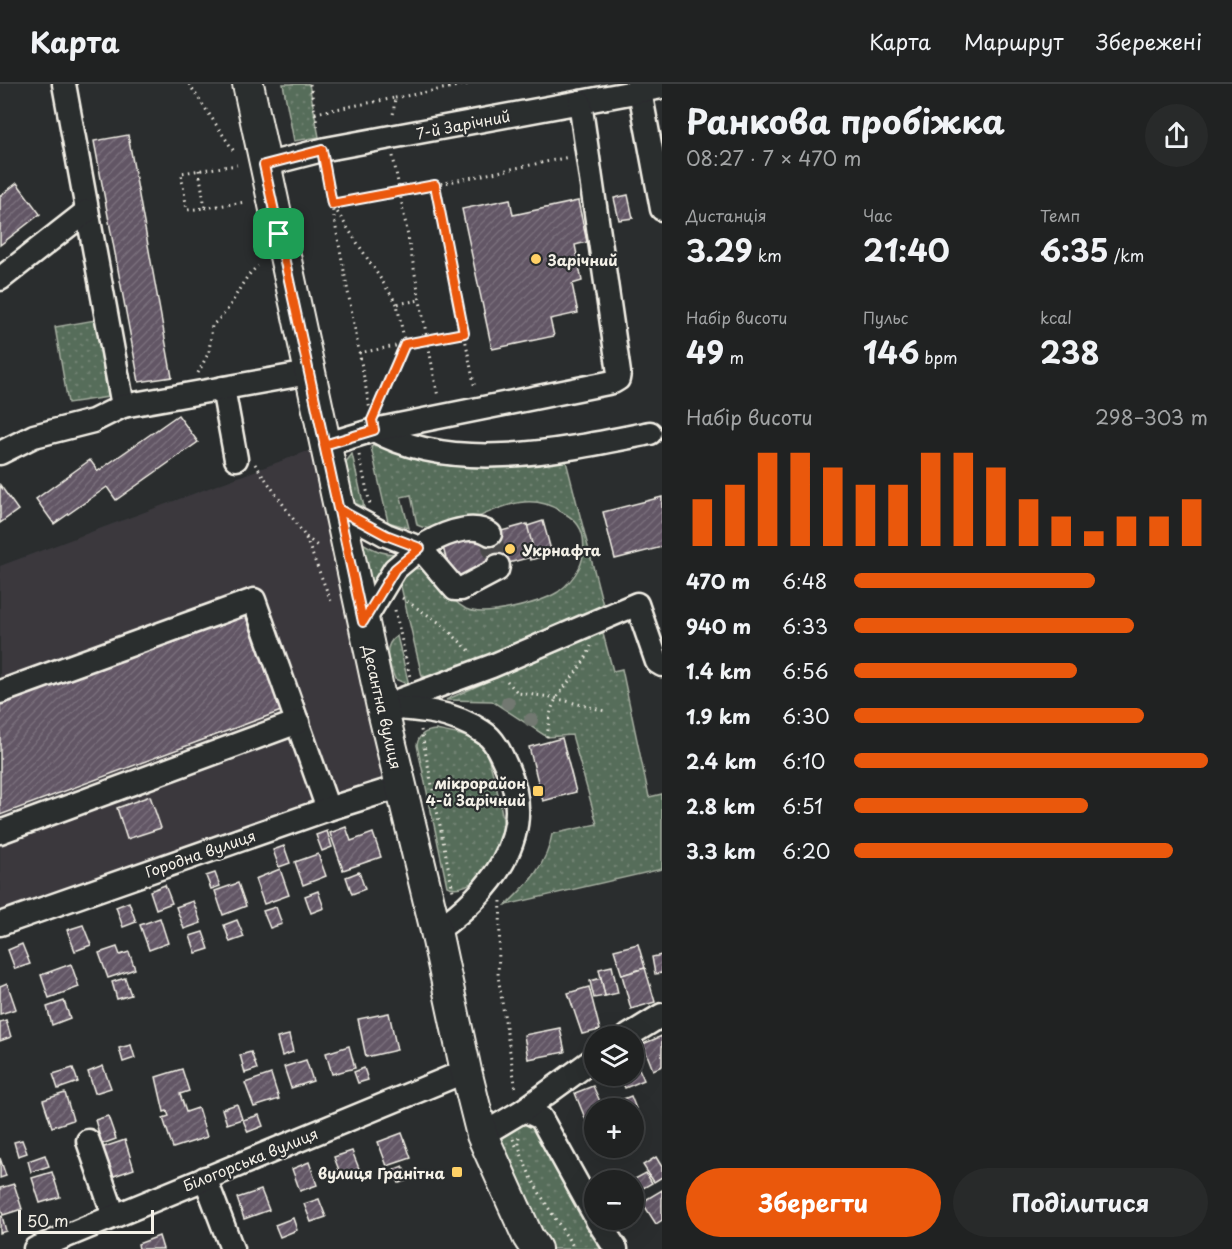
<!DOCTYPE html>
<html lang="uk">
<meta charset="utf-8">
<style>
:root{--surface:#202222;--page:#282a2a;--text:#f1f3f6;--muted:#a2a4a5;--line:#3d3f40;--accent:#ea580c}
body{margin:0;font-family:"Playpen Sans",sans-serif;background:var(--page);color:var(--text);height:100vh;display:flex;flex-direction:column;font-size:22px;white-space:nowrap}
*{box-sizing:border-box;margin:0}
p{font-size:20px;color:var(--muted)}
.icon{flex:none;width:33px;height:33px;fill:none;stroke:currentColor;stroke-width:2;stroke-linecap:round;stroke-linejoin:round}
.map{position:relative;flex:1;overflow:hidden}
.sheet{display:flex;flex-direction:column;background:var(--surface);width:570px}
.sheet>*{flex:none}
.tools{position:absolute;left:584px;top:942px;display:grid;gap:12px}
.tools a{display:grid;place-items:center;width:60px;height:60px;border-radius:50%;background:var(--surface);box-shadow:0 6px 24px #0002,0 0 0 2px var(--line);font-size:30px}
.scale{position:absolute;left:18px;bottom:15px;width:136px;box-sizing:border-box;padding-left:6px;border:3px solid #f4f1e8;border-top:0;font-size:16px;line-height:21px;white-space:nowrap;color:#f4f1e8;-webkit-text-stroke:4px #2a2d2e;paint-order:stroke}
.pin{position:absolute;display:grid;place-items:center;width:51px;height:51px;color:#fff;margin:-26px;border-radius:12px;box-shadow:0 3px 9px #0006}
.round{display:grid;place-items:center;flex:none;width:63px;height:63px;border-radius:32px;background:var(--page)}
.summary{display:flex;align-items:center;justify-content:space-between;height:102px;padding:0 24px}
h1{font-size:33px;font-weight:700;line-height:45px}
.metrics{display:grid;grid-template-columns:repeat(3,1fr);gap:9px;height:102px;padding:6px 24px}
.metrics div{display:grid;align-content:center}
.metrics b{font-size:30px;font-weight:700}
.metrics small{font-size:16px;font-weight:400}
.metrics p{font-size:16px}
.chart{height:168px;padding:12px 24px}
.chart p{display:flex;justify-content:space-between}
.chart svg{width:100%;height:108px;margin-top:6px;stroke:var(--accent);stroke-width:6}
.action{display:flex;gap:12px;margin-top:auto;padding:12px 24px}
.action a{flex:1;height:69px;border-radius:36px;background:var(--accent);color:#fff;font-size:24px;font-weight:700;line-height:69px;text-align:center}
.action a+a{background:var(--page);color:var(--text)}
ul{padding:0 24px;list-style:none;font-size:20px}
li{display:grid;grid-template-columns:96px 72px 1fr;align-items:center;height:45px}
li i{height:15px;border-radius:8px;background:var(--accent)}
header{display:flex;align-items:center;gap:36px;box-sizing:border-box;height:84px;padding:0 30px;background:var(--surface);border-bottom:2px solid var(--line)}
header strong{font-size:28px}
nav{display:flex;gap:33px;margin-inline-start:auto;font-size:21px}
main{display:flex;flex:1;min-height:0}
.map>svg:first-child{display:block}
.built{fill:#3b393e}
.green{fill:url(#green-dots);stroke:#a6afa1;stroke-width:1.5}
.building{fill:url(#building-hatch);stroke:#f4f1e8;stroke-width:1.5}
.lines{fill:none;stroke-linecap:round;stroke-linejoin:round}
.minor-tunnel{stroke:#484a4a;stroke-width:22;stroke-dasharray:22 11;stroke-linecap:butt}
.minor-casing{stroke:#f4f1e8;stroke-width:27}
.major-casing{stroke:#f4f1e8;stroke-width:34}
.path{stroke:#f4f1e8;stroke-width:3;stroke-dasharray:1.5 4.5;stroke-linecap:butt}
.minor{stroke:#2a2d2e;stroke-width:22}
.major{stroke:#2a2d2e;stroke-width:30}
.tree{fill:#727871}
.route-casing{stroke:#fff;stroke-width:12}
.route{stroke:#ea580c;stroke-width:8}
.poi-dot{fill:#ffd166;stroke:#2a2d2e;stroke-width:2}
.labels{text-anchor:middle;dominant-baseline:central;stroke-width:4.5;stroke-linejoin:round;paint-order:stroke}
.street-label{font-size:15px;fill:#f4f1e8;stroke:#2a2d2e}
.poi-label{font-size:15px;font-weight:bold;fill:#f4f1e8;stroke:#2a2d2e;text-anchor:start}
</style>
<header>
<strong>Карта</strong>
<nav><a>Карта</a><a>Маршрут</a><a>Збережені</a></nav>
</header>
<main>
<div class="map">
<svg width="662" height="1165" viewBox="0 0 662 1165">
<defs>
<pattern id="green-dots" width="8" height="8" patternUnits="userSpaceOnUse" patternTransform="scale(1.5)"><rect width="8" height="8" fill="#576d5a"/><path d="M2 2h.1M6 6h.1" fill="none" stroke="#708272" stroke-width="1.8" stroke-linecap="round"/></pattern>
<pattern id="building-hatch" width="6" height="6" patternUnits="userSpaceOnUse" patternTransform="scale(1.5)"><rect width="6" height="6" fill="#625665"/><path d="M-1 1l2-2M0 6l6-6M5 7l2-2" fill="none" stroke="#796f7b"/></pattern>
</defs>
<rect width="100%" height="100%" fill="#2a2d2e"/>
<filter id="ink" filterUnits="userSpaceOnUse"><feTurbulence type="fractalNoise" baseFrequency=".0167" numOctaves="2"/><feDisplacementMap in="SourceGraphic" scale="12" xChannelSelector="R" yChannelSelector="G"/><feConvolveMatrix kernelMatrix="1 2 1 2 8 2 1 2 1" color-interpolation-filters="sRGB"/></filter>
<g filter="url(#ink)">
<path class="built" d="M 324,361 L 402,702 L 0,840 L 0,482 Z"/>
<g class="green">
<path d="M 283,0 L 309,0 L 319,53 L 294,57 Z"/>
<path d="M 95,236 L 108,313 L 68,319 L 55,243 Z"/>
<path d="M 377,360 L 432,378 L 528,382 L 566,377 L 603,521 L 571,540 L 432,594 L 422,592 L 399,494 L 406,485 C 443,480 440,511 466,525 C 485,534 540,519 558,508 C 566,502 574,494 579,484 C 585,473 586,452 578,441 C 574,435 566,430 560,427 C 509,394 462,462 417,441 L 411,411 L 401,413 L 409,444 L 388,438 L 371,363 Z"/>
<path d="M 352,370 L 364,423 L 350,417 L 342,383 Z"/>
<path d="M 361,458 C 375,467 387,472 404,469 L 372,506 Z"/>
<path d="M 602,546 L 613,587 L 622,585 L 649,713 L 662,710 L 662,785 L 506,821 C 528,800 547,781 552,750 L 597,740 L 572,651 L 547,653 L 492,617 L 446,616 Z"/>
<path d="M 397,552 L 409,601 L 395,595 C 389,579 381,562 397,552 Z"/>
<path d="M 436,646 C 450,649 469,651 480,660 C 491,669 504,734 504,749 C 504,772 470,813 447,802 L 417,661 C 419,650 425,647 436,646 Z"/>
<path d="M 524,1026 L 616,1165 L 517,1165 L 527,1153 L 491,1075 L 506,1037 Z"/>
</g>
<g class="building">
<path d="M 128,51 L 172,293 L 139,298 L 94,57 Z"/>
<path d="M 17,99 L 40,130 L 0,161 L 0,112 Z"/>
<path d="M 628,111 L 633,134 L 619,136 L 614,114 Z"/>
<path d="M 510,115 L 513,131 L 578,117 L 587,158 L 575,161 L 582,197 L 572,200 L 578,229 L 550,235 L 554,252 L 492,265 L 462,125 Z"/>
<path d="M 178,331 L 198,358 L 116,416 L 107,403 L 54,440 L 36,415 L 90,376 L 98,387 Z"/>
<path d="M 0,401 L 18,426 L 0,439 Z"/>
<path d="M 662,413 L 662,463 L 615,475 L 603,428 Z"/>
<path d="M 543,437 L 552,470 L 530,476 L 521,444 Z"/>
<path d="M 527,440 L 535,472 L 451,494 L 443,463 Z"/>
<path d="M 244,528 L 281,627 L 0,731 L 0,618 Z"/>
<path d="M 562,654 L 576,708 L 543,717 L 529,663 Z"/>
<path d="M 150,712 L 161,744 L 127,755 L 117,724 Z"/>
<path d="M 346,743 L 351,757 L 373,749 L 381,773 L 343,786 L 330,749 Z"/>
<path d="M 327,747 L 332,763 L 322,767 L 316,751 Z"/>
<path d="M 284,762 L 290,779 L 279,783 L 273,766 Z"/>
<path d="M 318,770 L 326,792 L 303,801 L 295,778 Z"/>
<path d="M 280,785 L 289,811 L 264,820 L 255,795 Z"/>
<path d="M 359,788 L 365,805 L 352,810 L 346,793 Z"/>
<path d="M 215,789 L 220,802 L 211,805 L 206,792 Z"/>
<path d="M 238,799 L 246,822 L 223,831 L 215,807 Z"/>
<path d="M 165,801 L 172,819 L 156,825 L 150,807 Z"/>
<path d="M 318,807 L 324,824 L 311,829 L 305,812 Z"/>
<path d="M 193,817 L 201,839 L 184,845 L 176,823 Z"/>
<path d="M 129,818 L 136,838 L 123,843 L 116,823 Z"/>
<path d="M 276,823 L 282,840 L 270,844 L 263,827 Z"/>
<path d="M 160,834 L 168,859 L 149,866 L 140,841 Z"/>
<path d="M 237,836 L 244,853 L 230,858 L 224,841 Z"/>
<path d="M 83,841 L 91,861 L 75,867 L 67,846 Z"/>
<path d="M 203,848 L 209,865 L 196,869 L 190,852 Z"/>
<path d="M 22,860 L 30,880 L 15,885 L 8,866 Z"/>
<path d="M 638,860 L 645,884 L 622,891 L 614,866 Z"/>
<path d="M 117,863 L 120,871 L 129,868 L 135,885 L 108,894 L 99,869 Z"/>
<path d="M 662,871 L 662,889 L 655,890 L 652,873 Z"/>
<path d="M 71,880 L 79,903 L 49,914 L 41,891 Z"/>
<path d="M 612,882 L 618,909 L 605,912 L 599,885 Z"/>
<path d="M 645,884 L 655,918 L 631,925 L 622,891 Z"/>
<path d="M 125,894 L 131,911 L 117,915 L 112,898 Z"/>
<path d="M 601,894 L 605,912 L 594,914 L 590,897 Z"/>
<path d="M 7,899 L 16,925 L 0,930 L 0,902 Z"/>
<path d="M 589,903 L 600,946 L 582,950 L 568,909 Z"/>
<path d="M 64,917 L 70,934 L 52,941 L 47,923 Z"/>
<path d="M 389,929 L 397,966 L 366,973 L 358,935 Z"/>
<path d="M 6,936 L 11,953 L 0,957 L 0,938 Z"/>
<path d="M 560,944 L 565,968 L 528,975 L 524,951 Z"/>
<path d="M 289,951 L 293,968 L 282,972 L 277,954 Z"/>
<path d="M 662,952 L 662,982 L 653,986 L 643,960 Z"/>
<path d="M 131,961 L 135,974 L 123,978 L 119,964 Z"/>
<path d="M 349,962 L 355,984 L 332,990 L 326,969 Z"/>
<path d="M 251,968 L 257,985 L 245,989 L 240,971 Z"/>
<path d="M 633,971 L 644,996 L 625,1004 L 620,992 L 633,992 Z"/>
<path d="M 306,976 L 313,997 L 291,1004 L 284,983 Z"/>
<path d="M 103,982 L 111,1004 L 95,1009 L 88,988 Z"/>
<path d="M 73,984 L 78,998 L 58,1005 L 53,990 Z"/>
<path d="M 364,984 L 368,996 L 358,999 L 354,988 Z"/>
<path d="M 182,985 L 189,1007 L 180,1010 L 186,1028 L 198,1024 L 207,1053 L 173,1064 L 163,1034 L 169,1032 L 167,1027 L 164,1028 L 156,993 Z"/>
<path d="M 271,990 L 279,1015 L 254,1023 L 245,999 Z"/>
<path d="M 593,1002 L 603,1024 L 594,1024 L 594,1036 L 587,1039 L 575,1009 Z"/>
<path d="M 65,1009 L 73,1036 L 52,1043 L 43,1016 Z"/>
<path d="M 631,1012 L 642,1040 L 633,1044 L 633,1024 L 624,1024 L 621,1016 Z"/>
<path d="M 237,1020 L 242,1035 L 227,1040 L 222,1025 Z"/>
<path d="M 259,1031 L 263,1042 L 248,1048 L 243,1036 Z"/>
<path d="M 108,1032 L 116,1055 L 102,1060 L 95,1036 Z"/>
<path d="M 402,1049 L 411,1074 L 387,1082 L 378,1058 Z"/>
<path d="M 22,1056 L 27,1069 L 18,1072 L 14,1058 Z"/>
<path d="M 125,1056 L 134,1085 L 111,1093 L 101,1064 Z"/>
<path d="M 352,1067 L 360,1087 L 342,1094 L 334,1073 Z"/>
<path d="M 45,1071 L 49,1082 L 31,1088 L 28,1077 Z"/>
<path d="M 656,1073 L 662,1083 L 662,1093 L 654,1098 L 643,1081 Z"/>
<path d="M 0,1074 L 6,1092 L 0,1094 Z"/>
<path d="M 309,1078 L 317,1101 L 300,1107 L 292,1085 Z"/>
<path d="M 403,1082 L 408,1096 L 399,1099 L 393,1086 Z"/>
<path d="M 52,1088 L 60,1113 L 40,1119 L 32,1094 Z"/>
<path d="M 646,1089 L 652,1099 L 638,1107 L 633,1096 Z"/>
<path d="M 14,1100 L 22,1125 L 3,1131 L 0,1122 L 0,1104 Z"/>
<path d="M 261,1106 L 269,1126 L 244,1135 L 237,1114 Z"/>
<path d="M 662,1106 L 662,1136 L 656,1140 L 642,1118 Z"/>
<path d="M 319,1115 L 326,1133 L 311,1138 L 304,1120 Z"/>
<path d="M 2,1132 L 6,1147 L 0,1149 L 0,1133 Z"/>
<path d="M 293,1134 L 297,1146 L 280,1153 L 275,1141 Z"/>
<path d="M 159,1152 L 163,1165 L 139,1165 L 138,1160 Z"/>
</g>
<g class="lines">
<path class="minor-tunnel" d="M 490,450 L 498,482"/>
<defs>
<g id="minor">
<path d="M 64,0 L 123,322"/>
<path d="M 640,7 L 662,125"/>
<path d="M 264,81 L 326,65 L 662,3"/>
<path d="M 0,195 L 87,127"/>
<path d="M 223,304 L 236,375"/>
<path d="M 374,346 C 453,391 565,366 650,349"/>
<path d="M 324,361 L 374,346 L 613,298 L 618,295 L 619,289 L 580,18"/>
<path d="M 0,369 L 34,352 L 93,337 L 123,322 L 309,289"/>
<path d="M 338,425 L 386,451 L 420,464 L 395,485 L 363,538"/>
<path d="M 490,450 C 471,436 436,453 420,464 L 455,505 L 461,505 L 497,486 L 498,482"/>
<path d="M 0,608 L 254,516 L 328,725"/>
<path d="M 392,619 L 492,582 L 637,520 L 657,578 L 662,581"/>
<path d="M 382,623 C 418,625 452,627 483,648 C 496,656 502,673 508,686 C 538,754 488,810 436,847"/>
<path d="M 0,748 L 298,638"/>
<path d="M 0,840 L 328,725 L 402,702"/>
<path d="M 628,952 L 662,931"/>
<path d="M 524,1026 L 541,1034 L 594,1130"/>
<path d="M 482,1051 L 524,1026 L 594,975"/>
<path d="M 88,1057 L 114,1132"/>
<path d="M 205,1094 L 232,1165"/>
<path d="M 597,1136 L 616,1165"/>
<path d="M 35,1165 L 466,987"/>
</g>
<path id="major" d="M 248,0 L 382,623 L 436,847 L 466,987 L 482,1051 L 528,1153 L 536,1165"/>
</defs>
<use href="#minor" class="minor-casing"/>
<use href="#major" class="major-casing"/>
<g class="path">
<path d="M 189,0 L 235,69"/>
<path d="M 310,0 L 318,46"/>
<path d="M 395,14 L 469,0"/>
<path d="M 315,29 L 395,14 L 393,32"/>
<path d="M 393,72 L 438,313"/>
<path d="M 325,85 L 370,326"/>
<path d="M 199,86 L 205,124 L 187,126 L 181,89 L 237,81"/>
<path d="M 435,101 L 569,73"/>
<path d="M 205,124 L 245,118"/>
<path d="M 397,220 L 332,120 L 435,101 L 475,305"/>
<path d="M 359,269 L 464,249"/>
<path d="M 198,289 L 209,268 L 212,241 C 235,225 236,200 258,182"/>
<path d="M 376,326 L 405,260 L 397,220 L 420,216"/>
<path d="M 359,371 L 370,420"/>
<path d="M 255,380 L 305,452 L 331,517"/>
<path d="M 306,453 L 319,463"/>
<path d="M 402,514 L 440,539 L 472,569"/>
<path d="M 395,526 L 410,593"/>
<path d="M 507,597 L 518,609 L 551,613 L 605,627"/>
<path d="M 421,646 L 453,807"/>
<path d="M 547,653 C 549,640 549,627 556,615 C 567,597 584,583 591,562"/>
<path d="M 501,817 L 498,892 L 516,1006"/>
<path d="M 519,1053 C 515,1077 560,1142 575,1165"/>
<path d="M 513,1055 L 517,1064"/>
</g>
<use href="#minor" class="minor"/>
<use href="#major" class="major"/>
</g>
<g class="tree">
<circle cx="508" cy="619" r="7"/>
<circle cx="531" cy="636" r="7"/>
</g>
</g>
<g class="lines" filter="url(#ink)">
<defs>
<path id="route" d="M 279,150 C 307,279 335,409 363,538 L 395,485 L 420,464 L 386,451 L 338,425 L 324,361 L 374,346 L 372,336 L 405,260 L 464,249 L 435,101 L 332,120 L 322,66 L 264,81 L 279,150"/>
</defs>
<use href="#route" class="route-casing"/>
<use href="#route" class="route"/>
</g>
<g class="poi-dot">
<circle cx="536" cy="175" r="6"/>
<circle cx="510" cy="465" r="6"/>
<rect x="532" y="701" width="12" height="12" rx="3"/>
<rect x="451" y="1082" width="12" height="12" rx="3"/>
</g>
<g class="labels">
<g class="street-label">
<text transform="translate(463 40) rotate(-11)">7-й Зарічний</text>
<text transform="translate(383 623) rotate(77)">Десантна вулиця</text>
<text transform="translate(200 769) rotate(-19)">Городна вулиця</text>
<text transform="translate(250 1075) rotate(-22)">Білогорська вулиця</text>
</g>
<g class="poi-label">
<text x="548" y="175">Зарічний</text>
<text x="522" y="465">Укрнафта</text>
<text x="526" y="698" text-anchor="end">мікрорайон<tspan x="526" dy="17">4-й Зарічний</tspan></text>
<text x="445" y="1088" text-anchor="end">вулиця Гранітна</text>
</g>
</g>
</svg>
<div class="tools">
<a><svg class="icon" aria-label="layers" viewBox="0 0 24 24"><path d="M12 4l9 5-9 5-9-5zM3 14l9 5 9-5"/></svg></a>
<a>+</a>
<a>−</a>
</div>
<div class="scale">50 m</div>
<div class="pin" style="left:279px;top:150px;background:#1e9e55"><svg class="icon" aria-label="arrive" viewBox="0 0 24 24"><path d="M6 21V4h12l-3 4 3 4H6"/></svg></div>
</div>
<section class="sheet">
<div class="summary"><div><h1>Ранкова пробіжка</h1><p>08:27 · 7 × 470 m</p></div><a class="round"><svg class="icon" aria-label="share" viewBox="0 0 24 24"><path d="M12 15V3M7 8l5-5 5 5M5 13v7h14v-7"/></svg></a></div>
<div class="metrics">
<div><p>Дистанція</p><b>3.29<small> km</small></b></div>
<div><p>Час</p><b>21:40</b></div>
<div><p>Темп</p><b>6:35<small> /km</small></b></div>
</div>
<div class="metrics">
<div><p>Набір висоти</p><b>49<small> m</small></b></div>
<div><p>Пульс</p><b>146<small> bpm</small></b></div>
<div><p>kcal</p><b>238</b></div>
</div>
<div class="chart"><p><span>Набір висоти</span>298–303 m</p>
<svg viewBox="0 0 160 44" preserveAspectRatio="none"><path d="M5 44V25M15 44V19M25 44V6M35 44V6M45 44V12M55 44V19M65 44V19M75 44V6M85 44V6M95 44V12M105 44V25M115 44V32M125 44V38M135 44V32M145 44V32M155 44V25"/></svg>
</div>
<ul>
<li><b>470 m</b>6:48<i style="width:68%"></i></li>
<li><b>940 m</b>6:33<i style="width:79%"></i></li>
<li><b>1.4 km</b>6:56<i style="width:63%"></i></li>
<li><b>1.9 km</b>6:30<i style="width:82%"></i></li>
<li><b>2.4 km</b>6:10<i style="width:100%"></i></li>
<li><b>2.8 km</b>6:51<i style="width:66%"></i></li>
<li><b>3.3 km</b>6:20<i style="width:90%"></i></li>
</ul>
<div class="action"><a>Зберегти</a><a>Поділитися</a></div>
</section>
</main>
